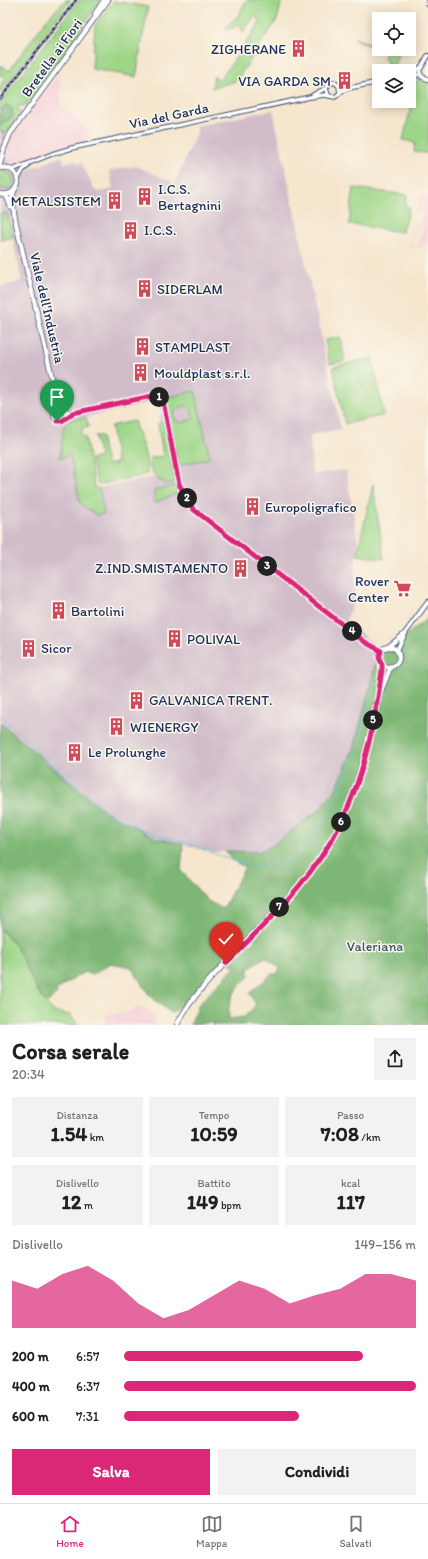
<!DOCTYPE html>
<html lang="it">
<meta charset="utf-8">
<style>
:root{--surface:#fff;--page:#f2f2f2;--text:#202124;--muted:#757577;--line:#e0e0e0;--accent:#db2777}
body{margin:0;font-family:Itim,sans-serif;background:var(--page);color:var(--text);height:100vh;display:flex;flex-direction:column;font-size:15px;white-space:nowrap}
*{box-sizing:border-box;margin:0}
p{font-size:13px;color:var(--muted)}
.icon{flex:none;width:22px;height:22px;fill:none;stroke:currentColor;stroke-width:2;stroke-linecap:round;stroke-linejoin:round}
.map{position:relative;height:1025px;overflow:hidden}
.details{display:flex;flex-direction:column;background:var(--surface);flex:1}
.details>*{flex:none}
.controls{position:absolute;left:372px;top:12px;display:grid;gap:8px}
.controls a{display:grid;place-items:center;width:44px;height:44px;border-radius:0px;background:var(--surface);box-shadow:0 2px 10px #0003;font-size:20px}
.pin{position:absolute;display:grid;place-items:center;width:34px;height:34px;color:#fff;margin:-41px -17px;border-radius:50% 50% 50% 0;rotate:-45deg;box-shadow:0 0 4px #0007}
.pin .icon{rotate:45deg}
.km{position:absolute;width:20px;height:20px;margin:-10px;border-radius:50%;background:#222;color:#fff;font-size:11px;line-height:20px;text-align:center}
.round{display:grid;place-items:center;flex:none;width:42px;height:42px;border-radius:0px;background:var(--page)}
.head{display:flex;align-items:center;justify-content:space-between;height:68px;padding:0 12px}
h1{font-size:22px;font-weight:800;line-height:30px}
.figures{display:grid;grid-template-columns:repeat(3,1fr);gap:6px;height:68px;padding:4px 12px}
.figures div{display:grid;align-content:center;border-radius:0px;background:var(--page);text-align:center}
.figures b{font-size:20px;font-weight:800}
.figures small{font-size:11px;font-weight:400}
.figures p{font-size:11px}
.chart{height:112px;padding:8px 12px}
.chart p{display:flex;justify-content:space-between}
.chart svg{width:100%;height:72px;margin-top:4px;fill:var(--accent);opacity:.7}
.action{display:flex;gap:8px;margin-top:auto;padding:8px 12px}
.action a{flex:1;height:46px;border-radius:0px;background:var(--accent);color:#fff;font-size:16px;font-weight:800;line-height:46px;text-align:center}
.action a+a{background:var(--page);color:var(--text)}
ul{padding:0 12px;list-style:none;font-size:13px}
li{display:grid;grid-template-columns:64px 48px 1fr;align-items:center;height:30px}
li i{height:10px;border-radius:5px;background:var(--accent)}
.tab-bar{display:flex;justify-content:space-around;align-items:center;height:56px;border-top:1px solid var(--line);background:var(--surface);font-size:11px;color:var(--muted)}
.tab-bar a{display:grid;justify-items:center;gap:2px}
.tab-bar .selected{color:var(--accent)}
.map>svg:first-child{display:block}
.built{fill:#f6cfd8;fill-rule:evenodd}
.industrial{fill:#d1bdca;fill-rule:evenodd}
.green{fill:#9ed688;stroke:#5c8273;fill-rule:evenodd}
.forest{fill:#7eb774;stroke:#4c7369;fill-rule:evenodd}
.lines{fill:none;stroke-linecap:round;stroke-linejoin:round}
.stream{stroke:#57bfd4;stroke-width:1}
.tertiary-casing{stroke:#3c4a6f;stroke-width:5.5}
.secondary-casing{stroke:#3c4a6f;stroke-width:6}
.primary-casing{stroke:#3c4a6f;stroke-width:6}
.tertiary{stroke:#fff;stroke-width:3.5}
.secondary{stroke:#fff;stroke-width:4}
.primary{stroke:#fff;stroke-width:4.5}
.rail-casing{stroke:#1b2f5e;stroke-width:2.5}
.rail{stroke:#fbf7ec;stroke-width:1;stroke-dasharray:3;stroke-linecap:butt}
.route-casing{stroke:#fff;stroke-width:8}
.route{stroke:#db2777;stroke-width:5}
.labels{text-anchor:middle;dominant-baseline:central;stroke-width:3;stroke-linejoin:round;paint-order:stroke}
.poi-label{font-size:14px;fill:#1b2f5e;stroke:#fbf7ec;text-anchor:start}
.street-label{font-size:14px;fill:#1b2f5e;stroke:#fbf7ec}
.park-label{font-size:14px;fill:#3c5968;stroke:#fbf7ec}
</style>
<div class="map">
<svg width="428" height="1025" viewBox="0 0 428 1025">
<rect width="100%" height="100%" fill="#fbf7ec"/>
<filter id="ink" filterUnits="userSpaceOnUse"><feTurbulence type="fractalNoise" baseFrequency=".025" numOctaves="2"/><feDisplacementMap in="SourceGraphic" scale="8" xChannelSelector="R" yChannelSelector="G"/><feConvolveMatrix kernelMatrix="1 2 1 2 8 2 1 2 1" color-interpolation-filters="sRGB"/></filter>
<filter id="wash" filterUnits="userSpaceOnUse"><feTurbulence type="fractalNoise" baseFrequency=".012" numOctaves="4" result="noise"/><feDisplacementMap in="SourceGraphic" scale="16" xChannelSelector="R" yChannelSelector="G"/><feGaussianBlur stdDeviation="0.9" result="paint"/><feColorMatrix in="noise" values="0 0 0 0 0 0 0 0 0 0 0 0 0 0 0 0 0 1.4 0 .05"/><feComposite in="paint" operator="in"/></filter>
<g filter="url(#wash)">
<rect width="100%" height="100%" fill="#f5e6cd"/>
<g class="built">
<path d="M 60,71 L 61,105 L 84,126 L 93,140 L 41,154 L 17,166 L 10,166 L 6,159 L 6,148 L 10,137 Z"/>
<path d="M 426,193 L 428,197 L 428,246 L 424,245 L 421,247 L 411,248 L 408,245 L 413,225 L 421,225 L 423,212 L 416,210 L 416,203 L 418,198 ZM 414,227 L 423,227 L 419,245 L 410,245 Z"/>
<path d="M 139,1006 L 152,1012 L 155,1017 L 156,1025 L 105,1025 L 106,1014 L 126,1013 Z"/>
</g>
<path class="industrial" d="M 273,110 L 341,429 L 310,435 L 312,474 L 346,470 L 358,543 L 355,562 L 354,601 L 346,620 L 383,653 L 377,658 L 355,745 L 337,787 L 319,810 L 270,847 L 259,852 L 212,852 L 156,838 L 105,811 L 0,723 L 0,287 L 22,281 L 7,213 L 0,214 L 0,130 L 10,137 L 6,148 L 6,159 L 17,172 L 21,182 L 24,174 L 32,168 L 62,156 L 64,163 L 75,160 L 78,164 L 81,162 L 94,189 L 98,192 L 113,189 L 109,171 L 135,166 L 175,183 L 197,131 L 196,126 ZM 149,402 L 157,402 L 161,405 L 163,413 L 159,418 L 160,422 L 165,423 L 174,473 L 78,492 L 70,454 L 60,457 L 67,422 Z"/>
<g class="green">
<path d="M 65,0 L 71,0 L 0,93 L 0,86 L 5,78 L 0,75 L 0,65 L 9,71 L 47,19 Z"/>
<path d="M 79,0 L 101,0 L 82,27 L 78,36 L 26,105 L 17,107 L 21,114 L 5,134 L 0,130 L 0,126 L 13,116 L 4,108 L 1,110 L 0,103 Z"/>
<path d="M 247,0 L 282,0 L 277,20 L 236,81 L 212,88 L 214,76 L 220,80 L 261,21 L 254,16 L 243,33 L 241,26 L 238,25 L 229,30 L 225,28 L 239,14 Z"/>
<path d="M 114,1 L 148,7 L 136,77 L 92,69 L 95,25 Z"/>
<path d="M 355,38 L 372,45 L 378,39 L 379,49 L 387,49 L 393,56 L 397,49 L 400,49 L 394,66 L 405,71 L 397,71 L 397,69 L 386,62 L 387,59 L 384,58 L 386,52 L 372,45 L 371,46 L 356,40 Z"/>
<path d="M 419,78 L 428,83 L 428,153 L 414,152 L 415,143 L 403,140 L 411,107 L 413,107 L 415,81 L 418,81 Z"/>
<path d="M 5,171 L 11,174 L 14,182 L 9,189 L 0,189 L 0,172 Z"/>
<path d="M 354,188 L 407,195 L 405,207 L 409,207 L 406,224 L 403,224 L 402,232 L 349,224 Z"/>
<path d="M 7,213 L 13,237 L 1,240 L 0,214 Z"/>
<path d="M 340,337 L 345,361 L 330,364 L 325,340 Z"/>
<path d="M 372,358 L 384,415 L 345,424 L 333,367 Z"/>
<path d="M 195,391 L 210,458 L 179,465 L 165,398 ZM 183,406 L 187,406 L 191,410 L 194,419 L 181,423 L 177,422 L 174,416 L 176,410 Z"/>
<path d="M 86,417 L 89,427 L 82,429 L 82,432 L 80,433 L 81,436 L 85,436 L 94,485 L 96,489 L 99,488 L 104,514 L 96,515 L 80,503 L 70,454 L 60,458 L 64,426 L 70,420 Z"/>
<path d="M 134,421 C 139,438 149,457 147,474 L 98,485 L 91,459 L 100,457 L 95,436 L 101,436 L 107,465 L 117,463 L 111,426 Z"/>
<path d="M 160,422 L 165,423 L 175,480 L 173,483 L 165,484 L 163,481 L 158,480 L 157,476 L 152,473 L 149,458 L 163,456 L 158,424 Z"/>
<path d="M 373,484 L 384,559 L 357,555 Z"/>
<path d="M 174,486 L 177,487 L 178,493 L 154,503 L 154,490 Z"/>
<path d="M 0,929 L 19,950 L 40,995 L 54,1012 L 70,1015 L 79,1025 L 0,1025 Z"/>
</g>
<g class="forest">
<path d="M 7,105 L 12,108 L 13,116 L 0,126 L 0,108 L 1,110 Z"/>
<path d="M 428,618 L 428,1025 L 212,1025 L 212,1022 L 190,1025 L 199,1004 L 235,967 L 225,960 L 172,1014 L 150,996 L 131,967 L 111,963 L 92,975 L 84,972 L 56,990 L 57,994 L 46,1003 C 27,980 24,948 0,929 L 0,723 L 105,811 L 156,838 L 183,844 L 181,871 L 208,901 L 223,909 L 245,867 L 235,862 L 225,851 L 259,852 L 270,847 L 319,810 L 337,787 L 355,745 L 377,658 ZM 265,957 L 280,968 L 277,974 L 272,974 L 250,993 L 256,1005 L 244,1017 L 229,1019 C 228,996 234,992 249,976 L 248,968 Z"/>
</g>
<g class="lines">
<path class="stream" d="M 0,715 L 103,812 L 154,834 L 184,842 L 234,861 L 255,867 L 274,865 L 292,858 L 307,846 L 326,817 L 356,754 L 374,679"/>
</g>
</g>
<g filter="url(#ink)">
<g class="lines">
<defs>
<g id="tertiary">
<path d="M 409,74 L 419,68"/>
<path d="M 409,75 L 420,75"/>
<path d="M 340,92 L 349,88 L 379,82"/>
<path d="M 313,95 L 326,88"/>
<path d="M 12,170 L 52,154 L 72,148 L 310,97 L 324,95 L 335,97 L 340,93 L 339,86 L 334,82 L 329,84 L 326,88 L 328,95"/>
<path d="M 18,179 L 23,170 L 28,166"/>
</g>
<g id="secondary">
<path d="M 428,0 L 428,4"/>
<path d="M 428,56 L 419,71 L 422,77 L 428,79"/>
<path d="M 389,646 L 403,635"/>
<path d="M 397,650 L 406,632 L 428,602"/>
</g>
<g id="primary">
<path d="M 95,14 L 104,0"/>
<path d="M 0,164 L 3,151 L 10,134 L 108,0"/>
<path d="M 0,168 C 10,166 18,172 18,183 C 15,192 9,196 0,194"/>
<path d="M 14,190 L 12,199 L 15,219 L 54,386 L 63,409"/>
<path d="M 2,194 L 7,197 L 11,207"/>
<circle cx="60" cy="415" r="6"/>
<path d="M 65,411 L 73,413 L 152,397 L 159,397 L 163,401 L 179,484 L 193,509 L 365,642 L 381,651"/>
<circle cx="389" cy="657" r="10"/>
<path d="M 381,691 L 391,666"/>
<path d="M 177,1025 C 193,992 224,966 248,939 C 269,917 293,895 312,870 C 344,829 359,780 371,729 C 376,708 383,686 382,664"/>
</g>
</defs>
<use href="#tertiary" class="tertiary-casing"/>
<use href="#secondary" class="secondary-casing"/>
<use href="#primary" class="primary-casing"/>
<use href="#tertiary" class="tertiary"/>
<use href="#secondary" class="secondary"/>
<use href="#primary" class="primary"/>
<defs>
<path id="rail" d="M 0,99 L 76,0"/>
</defs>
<use href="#rail" class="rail-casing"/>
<use href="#rail" class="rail"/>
</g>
</g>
<g class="lines" filter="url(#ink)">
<defs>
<path id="route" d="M 57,421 L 62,421 L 73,413 L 152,396 L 159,397 L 163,401 L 179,484 L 193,509 L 365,642 L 381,651 L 379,658 L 382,664 L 382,670 C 374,730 360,795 328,846 C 302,889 261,928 226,963"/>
</defs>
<use href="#route" class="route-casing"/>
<use href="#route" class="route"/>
</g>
<defs>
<symbol id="building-bare" viewBox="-9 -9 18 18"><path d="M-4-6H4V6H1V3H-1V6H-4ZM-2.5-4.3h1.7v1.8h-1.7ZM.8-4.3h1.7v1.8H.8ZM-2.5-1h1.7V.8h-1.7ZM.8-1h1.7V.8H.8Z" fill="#d1495b" stroke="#fbf7ec" stroke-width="2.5" paint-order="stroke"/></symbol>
<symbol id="supermarket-bare" viewBox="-9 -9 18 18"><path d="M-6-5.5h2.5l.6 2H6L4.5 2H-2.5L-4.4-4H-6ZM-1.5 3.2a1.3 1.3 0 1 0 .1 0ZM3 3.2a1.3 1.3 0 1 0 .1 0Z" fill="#d1495b" stroke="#fbf7ec" stroke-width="2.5" paint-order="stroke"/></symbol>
</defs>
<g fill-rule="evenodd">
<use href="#building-bare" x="286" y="36" width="25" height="25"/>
<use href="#building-bare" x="332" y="68" width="25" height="25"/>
<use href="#building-bare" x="132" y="184" width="25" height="25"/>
<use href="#building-bare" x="102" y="188" width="25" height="25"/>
<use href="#building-bare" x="118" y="218" width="25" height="25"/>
<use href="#building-bare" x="132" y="276" width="25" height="25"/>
<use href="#building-bare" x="130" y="334" width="25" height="25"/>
<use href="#building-bare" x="128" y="360" width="25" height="25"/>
<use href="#building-bare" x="240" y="494" width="25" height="25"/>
<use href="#building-bare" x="228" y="556" width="25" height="25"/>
<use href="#supermarket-bare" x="390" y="576" width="25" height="25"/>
<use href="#building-bare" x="46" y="598" width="25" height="25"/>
<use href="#building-bare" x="162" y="626" width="25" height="25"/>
<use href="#building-bare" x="16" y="636" width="25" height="25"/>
<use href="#building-bare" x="124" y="688" width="25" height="25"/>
<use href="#building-bare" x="104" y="714" width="25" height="25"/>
<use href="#building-bare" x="62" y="740" width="25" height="25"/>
</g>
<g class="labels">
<g class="poi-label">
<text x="286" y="49" text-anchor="end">ZIGHERANE</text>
<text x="331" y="81" text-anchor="end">VIA GARDA SM</text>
<text x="158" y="189">I.C.S.<tspan x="158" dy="16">Bertagnini</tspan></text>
<text x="101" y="201" text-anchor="end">METALSISTEM</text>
<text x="144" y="230">I.C.S.</text>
<text x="157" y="289">SIDERLAM</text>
<text x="155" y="347">STAMPLAST</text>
<text x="154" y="373">Mouldplast s.r.l.</text>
<text x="265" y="507">Europoligrafico</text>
<text x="228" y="568" text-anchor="end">Z.IND.SMISTAMENTO</text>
<text x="389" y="581" text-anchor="end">Rover<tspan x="389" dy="16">Center</tspan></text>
<text x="71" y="611">Bartolini</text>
<text x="187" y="639">POLIVAL</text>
<text x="41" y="648">Sicor</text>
<text x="149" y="700">GALVANICA TRENT.</text>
<text x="130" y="727">WIENERGY</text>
<text x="88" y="752">Le Prolunghe</text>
</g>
<g class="street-label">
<text transform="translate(52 58) rotate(-54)">Bretella ai Fiori</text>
<text transform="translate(169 116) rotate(-12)">Via del Garda</text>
<text transform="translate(47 308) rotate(77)">Viale dell'Industria</text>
</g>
<g class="park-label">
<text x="375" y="946">Valeriana</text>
</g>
</g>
</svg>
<div class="controls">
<a><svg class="icon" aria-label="locate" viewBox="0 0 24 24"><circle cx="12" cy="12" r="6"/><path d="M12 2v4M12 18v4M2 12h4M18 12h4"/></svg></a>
<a><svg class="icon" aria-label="layers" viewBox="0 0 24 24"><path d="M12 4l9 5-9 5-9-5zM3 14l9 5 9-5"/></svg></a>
</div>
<div class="pin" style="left:57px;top:421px;background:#1e9e55"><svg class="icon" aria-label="arrive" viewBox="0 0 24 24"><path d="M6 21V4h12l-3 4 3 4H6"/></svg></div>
<div class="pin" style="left:226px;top:963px;background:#d93025"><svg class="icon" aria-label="check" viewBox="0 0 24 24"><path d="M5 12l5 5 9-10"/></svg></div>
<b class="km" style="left:159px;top:397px">1</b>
<b class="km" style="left:187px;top:498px">2</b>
<b class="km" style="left:267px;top:566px">3</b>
<b class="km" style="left:352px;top:631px">4</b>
<b class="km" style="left:373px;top:720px">5</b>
<b class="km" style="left:341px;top:822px">6</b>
<b class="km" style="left:279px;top:907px">7</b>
</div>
<section class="details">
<div class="head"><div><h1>Corsa serale</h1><p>20:34</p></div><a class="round"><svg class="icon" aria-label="share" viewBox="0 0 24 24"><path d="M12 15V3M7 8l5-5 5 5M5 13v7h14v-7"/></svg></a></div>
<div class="figures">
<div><p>Distanza</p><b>1.54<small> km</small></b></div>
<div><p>Tempo</p><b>10:59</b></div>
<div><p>Passo</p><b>7:08<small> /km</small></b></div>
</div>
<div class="figures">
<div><p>Dislivello</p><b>12<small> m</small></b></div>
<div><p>Battito</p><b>149<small> bpm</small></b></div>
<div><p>kcal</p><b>117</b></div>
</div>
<div class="chart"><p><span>Dislivello</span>149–156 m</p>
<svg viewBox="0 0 160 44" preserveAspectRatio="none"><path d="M0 44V15L10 20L20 11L30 6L40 15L50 29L60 38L70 33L80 24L90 15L100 20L110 29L120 24L130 20L140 11L150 11L160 15V44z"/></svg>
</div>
<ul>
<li><b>200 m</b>6:57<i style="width:82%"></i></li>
<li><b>400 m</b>6:37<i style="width:100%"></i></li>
<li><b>600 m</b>7:31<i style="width:60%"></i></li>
</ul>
<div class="action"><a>Salva</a><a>Condividi</a></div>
</section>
<nav class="tab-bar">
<a class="selected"><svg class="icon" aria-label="home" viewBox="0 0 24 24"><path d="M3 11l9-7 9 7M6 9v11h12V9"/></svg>Home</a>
<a><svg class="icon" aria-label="map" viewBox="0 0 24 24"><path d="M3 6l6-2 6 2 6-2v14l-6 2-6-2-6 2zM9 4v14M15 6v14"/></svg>Mappa</a>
<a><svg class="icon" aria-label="saved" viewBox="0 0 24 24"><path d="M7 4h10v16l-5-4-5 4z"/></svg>Salvati</a>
</nav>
